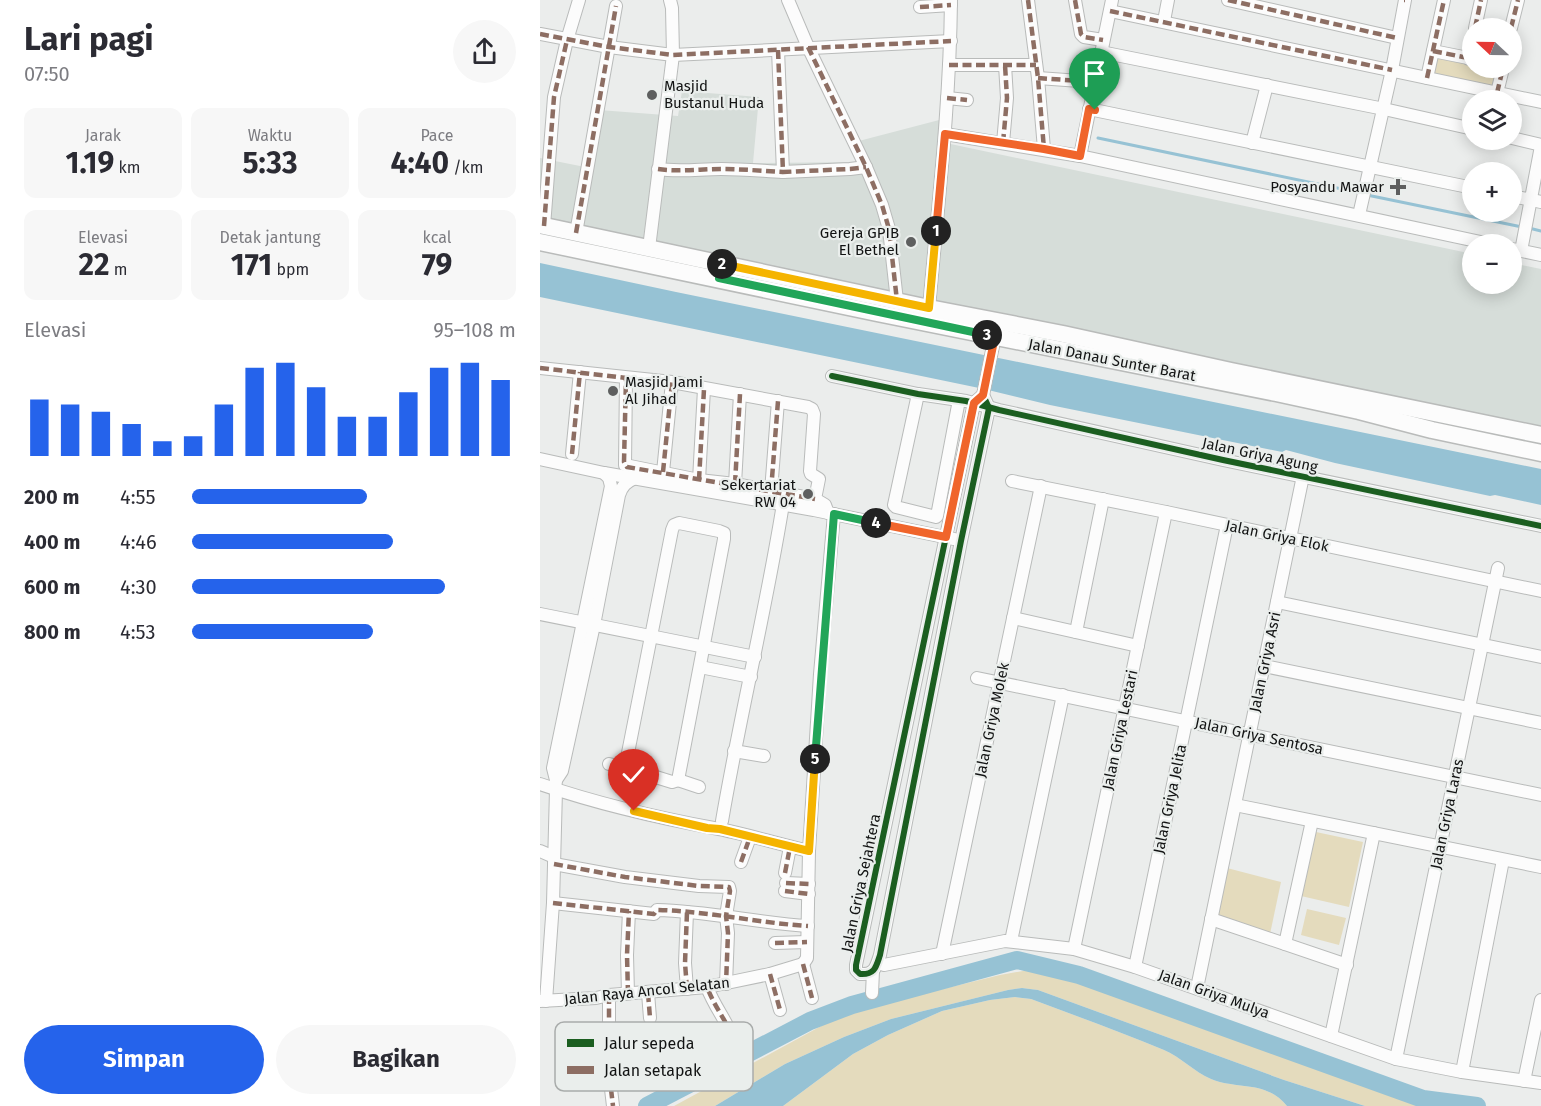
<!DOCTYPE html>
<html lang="id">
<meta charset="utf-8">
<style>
:root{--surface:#fff;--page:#f7f7f7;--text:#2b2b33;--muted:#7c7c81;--accent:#2563eb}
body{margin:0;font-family:"Fira Sans",sans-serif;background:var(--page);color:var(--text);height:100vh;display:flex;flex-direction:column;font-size:22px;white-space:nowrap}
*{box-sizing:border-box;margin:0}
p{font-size:20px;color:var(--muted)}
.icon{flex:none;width:33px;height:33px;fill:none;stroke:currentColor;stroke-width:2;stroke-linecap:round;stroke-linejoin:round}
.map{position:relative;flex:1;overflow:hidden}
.details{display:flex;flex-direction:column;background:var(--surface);width:540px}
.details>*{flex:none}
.needle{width:39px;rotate:292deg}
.fabs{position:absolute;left:922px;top:18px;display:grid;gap:12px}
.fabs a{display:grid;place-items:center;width:60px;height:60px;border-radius:50%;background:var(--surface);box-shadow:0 3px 15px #0003;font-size:30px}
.pin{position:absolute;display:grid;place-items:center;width:51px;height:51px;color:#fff;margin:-62px -26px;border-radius:50% 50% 50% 0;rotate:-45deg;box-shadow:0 0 6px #0007}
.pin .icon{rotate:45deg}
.km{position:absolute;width:30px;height:30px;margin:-15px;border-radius:50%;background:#222;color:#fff;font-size:16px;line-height:30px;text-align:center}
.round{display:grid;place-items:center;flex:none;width:63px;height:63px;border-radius:32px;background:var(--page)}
.head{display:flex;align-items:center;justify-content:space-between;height:102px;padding:0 24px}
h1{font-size:33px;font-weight:700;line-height:45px}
.stats{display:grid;grid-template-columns:repeat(3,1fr);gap:9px;height:102px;padding:6px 24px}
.stats div{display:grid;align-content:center;border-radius:12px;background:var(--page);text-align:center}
.stats b{font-size:30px;font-weight:700}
.stats small{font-size:16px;font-weight:400}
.stats p{font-size:16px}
.chart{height:168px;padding:12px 24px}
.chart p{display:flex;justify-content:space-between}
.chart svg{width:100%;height:108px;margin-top:6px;stroke:var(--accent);stroke-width:6}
.action{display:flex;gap:12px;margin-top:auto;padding:12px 24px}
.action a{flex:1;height:69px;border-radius:36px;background:var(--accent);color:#fff;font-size:24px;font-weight:700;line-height:69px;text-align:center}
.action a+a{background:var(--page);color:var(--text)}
ul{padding:0 24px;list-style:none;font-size:20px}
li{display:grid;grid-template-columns:96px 72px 1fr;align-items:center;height:45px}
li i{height:15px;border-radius:8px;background:var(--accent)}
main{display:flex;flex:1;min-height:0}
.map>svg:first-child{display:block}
.built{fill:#d6ddd9}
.green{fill:#e4dbbd}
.water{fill:#96c2d4}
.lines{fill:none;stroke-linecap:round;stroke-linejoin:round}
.stream{stroke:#96c2d4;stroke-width:3}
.river{stroke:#96c2d4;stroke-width:18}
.street-casing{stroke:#b9bbba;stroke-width:14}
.secondary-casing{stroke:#b9bbba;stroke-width:19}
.street{stroke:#fcfcfc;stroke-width:12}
.secondary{stroke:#fcfcfc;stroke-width:16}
.quiet{stroke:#8d6e63;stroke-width:4.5;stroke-dasharray:9 4.5;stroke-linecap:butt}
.cycleway-casing{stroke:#eaeeec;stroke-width:10}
.cycleway{stroke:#1b5e20;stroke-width:6}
.split-1-casing{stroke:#fff;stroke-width:12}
.split-2-casing{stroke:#fff;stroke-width:12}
.split-3-casing{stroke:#fff;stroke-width:12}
.split-4-casing{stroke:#fff;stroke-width:12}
.split-5-casing{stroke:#fff;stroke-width:12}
.split-6-casing{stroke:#fff;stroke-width:12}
.split-1{stroke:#f0652b;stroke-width:8}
.split-2{stroke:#f5b400;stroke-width:8}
.split-3{stroke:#22a559;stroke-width:8}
.split-4{stroke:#f0652b;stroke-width:8}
.split-5{stroke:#22a559;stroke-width:8}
.split-6{stroke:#f5b400;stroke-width:8}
.poi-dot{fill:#5e5f5f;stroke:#eaeeec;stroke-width:2}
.labels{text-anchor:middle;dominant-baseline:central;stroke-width:4.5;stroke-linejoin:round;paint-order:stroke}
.poi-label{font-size:15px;fill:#121313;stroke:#eaeeec;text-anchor:end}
.street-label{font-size:15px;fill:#121313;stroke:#eaeeec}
.key{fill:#eaeeec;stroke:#a9acab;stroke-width:1.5}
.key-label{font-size:16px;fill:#121313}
</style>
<main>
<section class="details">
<div class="head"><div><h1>Lari pagi</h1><p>07:50</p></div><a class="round"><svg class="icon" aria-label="share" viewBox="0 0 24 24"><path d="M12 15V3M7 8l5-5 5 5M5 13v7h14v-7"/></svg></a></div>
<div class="stats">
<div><p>Jarak</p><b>1.19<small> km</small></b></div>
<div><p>Waktu</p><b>5:33</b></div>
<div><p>Pace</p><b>4:40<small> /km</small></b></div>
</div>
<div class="stats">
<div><p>Elevasi</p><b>22<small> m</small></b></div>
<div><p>Detak jantung</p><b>171<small> bpm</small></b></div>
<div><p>kcal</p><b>79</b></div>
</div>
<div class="chart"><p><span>Elevasi</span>95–108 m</p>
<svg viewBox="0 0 160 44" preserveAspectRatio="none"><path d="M5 44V21M15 44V23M25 44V26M35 44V31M45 44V38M55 44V36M65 44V23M75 44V8M85 44V6M95 44V16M105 44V28M115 44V28M125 44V18M135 44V8M145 44V6M155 44V13"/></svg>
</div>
<ul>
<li><b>200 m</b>4:55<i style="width:54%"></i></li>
<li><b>400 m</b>4:46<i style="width:62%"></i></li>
<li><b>600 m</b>4:30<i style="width:78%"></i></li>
<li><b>800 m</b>4:53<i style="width:56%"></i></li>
</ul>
<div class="action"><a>Simpan</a><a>Bagikan</a></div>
</section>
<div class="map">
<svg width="1001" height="1106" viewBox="0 0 1001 1106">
<rect width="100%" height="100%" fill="#ebedec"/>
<path class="built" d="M 142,91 L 219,97 L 213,163 L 322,162 L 315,142 L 403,119 L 401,142 L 933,254 L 933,284 L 972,284 L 972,263 L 1001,269 L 1001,428 L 0,220 L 0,158 L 50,168 L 59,110 L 138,116 Z"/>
<g class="green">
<path d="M 898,55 L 933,63 L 933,68 L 959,68 L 954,89 L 894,76 Z"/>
<path d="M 776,832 L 823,842 L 809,907 L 761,896 Z"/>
<path d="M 687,868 L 741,882 L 730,934 L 676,914 Z"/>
<path d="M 767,909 L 806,918 L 799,945 L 761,935 Z"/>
<path d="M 488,970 L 517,974 L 876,1101 L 904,1106 L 825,1106 L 744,1080 L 498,990 L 482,988 L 468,990 L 351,1019 L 304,1037 L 245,1064 L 175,1106 L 134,1106 L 305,1013 L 460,975 Z"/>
<path d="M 475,997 L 491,999 C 536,1016 581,1032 624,1050 C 641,1057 654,1072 671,1079 C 698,1090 726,1080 747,1106 L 243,1106 L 313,1054 L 348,1035 L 402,1011 L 450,1000 Z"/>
</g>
<g class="water">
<path d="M 0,263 L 136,292 L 1001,469 L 1001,505 L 955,495 L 950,496 L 795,463 L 746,450 L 742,452 L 510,405 L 444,389 L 0,297 Z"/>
<path d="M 482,988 L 498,990 L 744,1080 L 825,1106 L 747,1106 C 726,1080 698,1090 671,1079 C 654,1072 641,1057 624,1050 C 581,1032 536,1016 491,999 L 475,997 L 450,1000 L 402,1011 L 348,1035 L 313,1054 L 243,1106 L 175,1106 L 245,1064 L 304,1037 L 351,1019 L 468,990 Z"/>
</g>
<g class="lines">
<g class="stream">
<path d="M 558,138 L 821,193"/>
<path d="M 827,195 L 982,227"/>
<path d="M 989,228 L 1001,231"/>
</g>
<path class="river" d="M 107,1106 L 270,1021 L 312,1005 L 477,960 L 539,975 L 883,1099 L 937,1106"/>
<defs>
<g id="street">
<path d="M 248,0 L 268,47 L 326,167 L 342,205 L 349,229 L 357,301"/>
<path d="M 488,0 L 498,78 L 504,149"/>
<path d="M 535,0 L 541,34 L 544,37 L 563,40"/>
<path d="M 688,0 L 857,38"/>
<path d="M 380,7 L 411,5"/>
<path d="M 570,11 L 1001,102"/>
<path d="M 624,21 L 628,0"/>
<path d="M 935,28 L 941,0"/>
<path d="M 971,28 L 978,0"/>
<path d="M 0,34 L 69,47 L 133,55 L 411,41"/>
<path d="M 238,50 L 243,172 L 310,169 L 326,167"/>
<path d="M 893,51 L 933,59"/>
<path d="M 561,52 L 844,109 L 933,129"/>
<path d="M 929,59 L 933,39"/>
<path d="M 409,65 L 496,65"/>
<path d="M 498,78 L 554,82"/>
<path d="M 887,78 L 904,0"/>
<path d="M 957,93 L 963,68"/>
<path d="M 407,98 L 427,100"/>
<path d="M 549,109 L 933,188"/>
<path d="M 405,134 L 540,156 L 950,244"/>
<path d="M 972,138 L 1001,145"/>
<path d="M 463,143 L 467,98 L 465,65"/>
<path d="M 712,143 L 727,85"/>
<path d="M 540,156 L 572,0"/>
<path d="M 118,169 C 139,172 160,169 181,169 C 202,169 223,171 243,172"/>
<path d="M 972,196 L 1001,202"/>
<path d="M 819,215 L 852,70 L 865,0"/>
<path d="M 4,226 L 14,97 L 27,40 L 39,0"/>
<path d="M 36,233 L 76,6"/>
<path d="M 109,248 L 133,55 L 132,8 L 130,0"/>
<path d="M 972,249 L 1001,255"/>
<path d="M 981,251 L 1001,146"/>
<path d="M 389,308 C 398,205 410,103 411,0"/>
<path d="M 0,368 L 132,382 L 268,407 L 272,409 L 274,414 L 270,471 L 271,474 L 279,479 L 275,499 L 285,505 L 288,513"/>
<path d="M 292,376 L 378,394 L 426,401 L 459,410 L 683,460 L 1001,526"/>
<path d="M 86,378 L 85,465 L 159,480 L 195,484 L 275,499"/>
<path d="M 378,394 L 354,505 L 356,507 L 396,517 L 397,516 L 419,400"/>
<path d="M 443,395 L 449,408 L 421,541 L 340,955 C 336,967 335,975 320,974 L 316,970 L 316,965 L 434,403 Z"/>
<path d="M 443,395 L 455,336"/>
<path d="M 32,454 L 40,372"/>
<path d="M 0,459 L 64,473 L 274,510 L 414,539"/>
<path d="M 123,472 L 132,382"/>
<path d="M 159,480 L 164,389"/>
<path d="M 472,481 L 626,512 L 1001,591"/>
<path d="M 195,484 L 200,394"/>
<path d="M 231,491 L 238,401"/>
<path d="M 139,523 L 179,531 L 184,533 L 184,539 L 139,775 L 138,780 L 132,782 L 90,769 L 86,763 L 132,530 L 134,525 Z"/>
<path d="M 737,602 L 1001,657"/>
<path d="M 0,614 L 215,657"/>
<path d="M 473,618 L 598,646"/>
<path d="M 536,632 L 563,499"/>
<path d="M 724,666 L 1001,723"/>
<path d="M 160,667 L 211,677"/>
<path d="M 437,678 L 1001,795"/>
<path d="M 194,751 L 224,756"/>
<path d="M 69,764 L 90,769"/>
<path d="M 16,780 L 22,771 L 54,625 L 79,495 C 82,486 86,482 95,478"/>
<path d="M 138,780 L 159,787"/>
<path d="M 0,784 C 58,804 119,818 179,829 C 209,835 239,844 269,851 L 267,958 L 263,964"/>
<path d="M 15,789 L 16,780 L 13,768 L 71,486 L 69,478 L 64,473"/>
<path d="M 695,805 L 1001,867"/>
<path d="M 182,821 C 200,715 226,610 243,504"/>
<path d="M 0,851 L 14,857"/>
<path d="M 269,851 L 280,674 L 294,514"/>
<path d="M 201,862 L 210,837"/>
<path d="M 14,864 L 85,877 L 159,886 L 189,887 L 190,891 L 186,916 L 188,933 L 186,984"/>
<path d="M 245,873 L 250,847"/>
<path d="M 246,883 L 269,884"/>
<path d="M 245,891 L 269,894"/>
<path d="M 13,903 L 114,914 L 117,910 C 168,911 218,923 268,926"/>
<path d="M 671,919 L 807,965"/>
<path d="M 471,941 L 523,695"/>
<path d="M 235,943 L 267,942"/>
<path d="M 745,944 L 772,821"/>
<path d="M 534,949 L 626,512"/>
<path d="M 402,954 L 501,486"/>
<path d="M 263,964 L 272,998"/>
<path d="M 344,965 L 465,941 L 534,949 L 595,967 L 856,1059 L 922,1072 L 1001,1083"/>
<path d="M 595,967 L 687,525"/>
<path d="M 230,974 L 240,1010"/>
<path d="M 657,988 L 763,476"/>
<path d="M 147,989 L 145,963 L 147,912"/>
<path d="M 108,993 L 110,1018"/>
<path d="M 332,993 L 333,971"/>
<path d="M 88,994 L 87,955 L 89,911"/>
<path d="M 69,995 L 69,1072 L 73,1106"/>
<path d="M 0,1001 L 56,998 L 69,995 L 167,987 L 230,974 L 263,964"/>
<path d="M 6,1001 L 13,903 L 16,790"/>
<path d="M 791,1036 L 834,833"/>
<path d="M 856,1059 L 958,568"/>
<path d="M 922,1072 L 963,860"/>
<path d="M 984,1081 L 1001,1000"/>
<path d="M 71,1082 L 104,1078 L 116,1074 L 192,1040 L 193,1038 C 186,1020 174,1006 167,987"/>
</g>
<g id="secondary">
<path d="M 0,225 L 389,308 L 523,334 L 691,371 L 1001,435"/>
<path d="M 0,242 L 337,313 L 736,393 L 819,411 L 892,430 L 1001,453"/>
</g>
</defs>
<use href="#street" class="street-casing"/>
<use href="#secondary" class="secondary-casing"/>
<use href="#street" class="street"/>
<use href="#secondary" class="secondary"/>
<g class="quiet">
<path d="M 488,0 L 498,78 L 504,149"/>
<path d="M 535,0 L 541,34 L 544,37 L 563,40"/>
<path d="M 688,0 L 857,38"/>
<path d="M 864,0 L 865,0"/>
<path d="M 380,7 L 411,5"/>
<path d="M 570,11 L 852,70"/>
<path d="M 935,28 L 941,0"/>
<path d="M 971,28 L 978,0"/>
<path d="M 0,34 L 69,47 L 133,55 L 411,41"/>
<path d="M 268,47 L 326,167 L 342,205 L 349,229 L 357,301"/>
<path d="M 238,50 L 243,172 L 310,169 L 326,167"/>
<path d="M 893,51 L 933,59"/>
<path d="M 929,59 L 933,39"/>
<path d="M 409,65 L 496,65"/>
<path d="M 498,78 L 554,82"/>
<path d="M 887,78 L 904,0"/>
<path d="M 957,93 L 963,68"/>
<path d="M 407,98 L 427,100"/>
<path d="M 463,143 L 467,98 L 465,65"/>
<path d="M 118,169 C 139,172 160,169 181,169 C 202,169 223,171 243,172"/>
<path d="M 4,226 L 14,97 L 27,40"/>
<path d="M 36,233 L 76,6"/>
<path d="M 0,368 L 86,378 L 84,462 L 87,467 L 275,499"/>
<path d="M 32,454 L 40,372"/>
<path d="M 123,472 L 132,382"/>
<path d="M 159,480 L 164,389"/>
<path d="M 195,484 L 200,394"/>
<path d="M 231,491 L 238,401"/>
<path d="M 201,862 L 210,837"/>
<path d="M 14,864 L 85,877 L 159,886 L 189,887 L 190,891 L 186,916 L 188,933 L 186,984"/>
<path d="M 245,873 L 250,847"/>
<path d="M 246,883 L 269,884"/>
<path d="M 245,891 L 269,894"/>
<path d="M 13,903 L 114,914 L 117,910 C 168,911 218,923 268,926"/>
<path d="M 235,943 L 267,942"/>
<path d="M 263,964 L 272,998"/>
<path d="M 230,974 L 240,1010"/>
<path d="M 147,989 L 145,963 L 147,912"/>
<path d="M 108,993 L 110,1018"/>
<path d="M 88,994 L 87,955 L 89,911"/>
<path d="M 69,995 L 69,1072 L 73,1106"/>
<path d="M 71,1082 L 104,1078 L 116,1074 L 192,1040 L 193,1038 C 186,1020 174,1006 167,987"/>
</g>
<defs>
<g id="cycleway">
<path d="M 292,376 L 378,394 L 426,401 L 459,410 L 683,460 L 1001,526"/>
<path d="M 443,395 L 449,408 L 421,541 L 340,955 C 336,967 335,975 320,974 L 316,970 L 316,965 L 434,403 Z"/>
</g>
</defs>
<use href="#cycleway" class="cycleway-casing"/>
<use href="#cycleway" class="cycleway"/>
</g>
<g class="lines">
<defs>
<path id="split-1" d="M 396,231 L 405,134 L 504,149 L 540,156 L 549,109 L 555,110"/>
<path id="split-2" d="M 182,264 L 389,308 L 396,231"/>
<path id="split-3" d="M 182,264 L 179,278 L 447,335"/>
<path id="split-4" d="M 336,523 L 406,537 L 434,403 L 443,395 L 455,336 L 447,335"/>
<path id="split-5" d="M 275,759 L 294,514 L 336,523"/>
<path id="split-6" d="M 94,811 L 167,828 L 180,829 L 269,851 L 275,759"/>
</defs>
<use href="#split-1" class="split-1-casing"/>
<use href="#split-2" class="split-2-casing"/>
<use href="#split-3" class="split-3-casing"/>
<use href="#split-4" class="split-4-casing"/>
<use href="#split-5" class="split-5-casing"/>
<use href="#split-6" class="split-6-casing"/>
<use href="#split-1" class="split-1"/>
<use href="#split-2" class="split-2"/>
<use href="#split-3" class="split-3"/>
<use href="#split-4" class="split-4"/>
<use href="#split-5" class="split-5"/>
<use href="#split-6" class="split-6"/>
</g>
<g class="poi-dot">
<circle cx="112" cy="95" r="6"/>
<path d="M855 178h6v6h6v6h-6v6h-6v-6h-6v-6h6z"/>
<circle cx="371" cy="242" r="6"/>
<circle cx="73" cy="391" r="6"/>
<circle cx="268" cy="494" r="6"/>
</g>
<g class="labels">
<g class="poi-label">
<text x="124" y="86" text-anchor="start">Masjid<tspan x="124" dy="17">Bustanul Huda</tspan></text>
<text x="844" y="187">Posyandu Mawar</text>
<text x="359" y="233">Gereja GPIB<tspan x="359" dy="17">El Bethel</tspan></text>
<text x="85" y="382" text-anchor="start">Masjid Jami<tspan x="85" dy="17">Al Jihad</tspan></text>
<text x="256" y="485">Sekertariat<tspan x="256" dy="17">RW 04</tspan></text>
</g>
<g class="street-label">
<text transform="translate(572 360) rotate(11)">Jalan Danau Sunter Barat</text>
<text transform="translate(720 455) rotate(12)">Jalan Griya Agung</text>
<text transform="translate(737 536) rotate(12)">Jalan Griya Elok</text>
<text transform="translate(725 662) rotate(-78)">Jalan Griya Asri</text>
<text transform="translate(452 720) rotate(-78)">Jalan Griya Molek</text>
<text transform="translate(580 730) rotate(-78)">Jalan Griya Lestari</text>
<text transform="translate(719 736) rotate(12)">Jalan Griya Sentosa</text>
<text transform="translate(630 799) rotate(-78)">Jalan Griya Jelita</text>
<text transform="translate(907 814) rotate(-78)">Jalan Griya Laras</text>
<text transform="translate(321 883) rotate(-78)">Jalan Griya Sejahtera</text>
<text transform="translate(107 991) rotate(-6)">Jalan Raya Ancol Selatan</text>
<text transform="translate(674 994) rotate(20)">Jalan Griya Mulya</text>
</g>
</g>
<rect x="15" y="1022" width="198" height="69" rx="9" class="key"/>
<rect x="27" y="1039" width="27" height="8" fill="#1b5e20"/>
<rect x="27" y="1066" width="27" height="8" fill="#8d6e63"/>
<g class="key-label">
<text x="64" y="1049">Jalur sepeda</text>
<text x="64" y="1076">Jalan setapak</text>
</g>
</svg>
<div class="fabs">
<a><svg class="needle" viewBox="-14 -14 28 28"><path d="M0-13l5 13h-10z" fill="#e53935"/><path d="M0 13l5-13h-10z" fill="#7c7c81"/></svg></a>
<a><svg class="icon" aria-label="layers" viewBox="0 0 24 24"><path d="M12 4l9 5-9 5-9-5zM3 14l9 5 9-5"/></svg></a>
<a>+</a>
<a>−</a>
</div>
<div class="pin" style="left:555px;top:110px;background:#1e9e55"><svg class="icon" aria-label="arrive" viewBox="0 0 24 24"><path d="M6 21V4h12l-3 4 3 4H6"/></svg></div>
<div class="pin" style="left:94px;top:811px;background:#d93025"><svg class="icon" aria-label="check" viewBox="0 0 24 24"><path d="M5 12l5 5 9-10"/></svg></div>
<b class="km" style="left:396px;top:231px">1</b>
<b class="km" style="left:182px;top:264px">2</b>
<b class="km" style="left:447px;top:335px">3</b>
<b class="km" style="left:336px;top:523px">4</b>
<b class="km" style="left:275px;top:759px">5</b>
</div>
</main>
